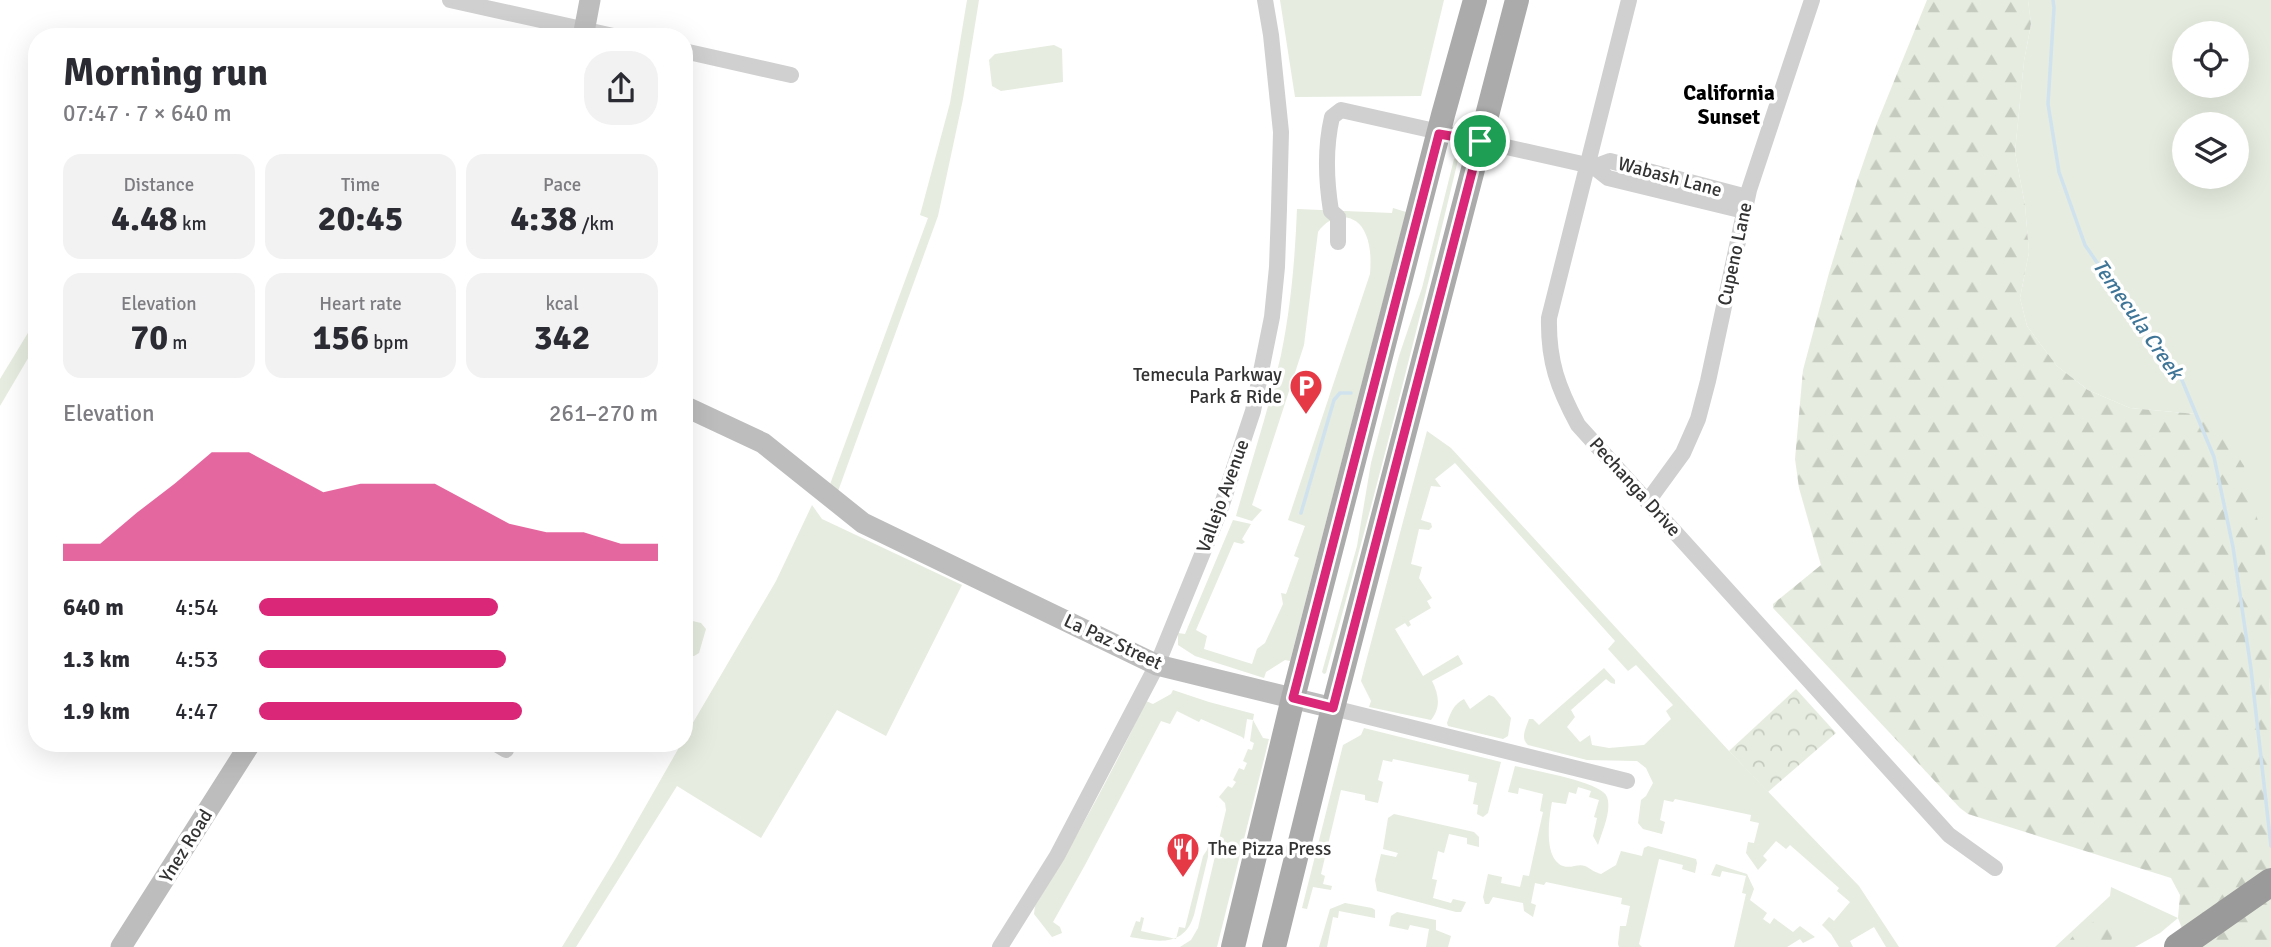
<!DOCTYPE html>
<meta charset="utf-8">
<style>
:root{--surface:#fff;--page:#f2f2f3;--text:#2b2b33;--muted:#7c7c81;--accent:#db2777}
body{margin:0;font-family:Signika,sans-serif;background:var(--page);color:var(--text);height:100vh;display:flex;flex-direction:column;font-size:26px;white-space:nowrap}
*{box-sizing:border-box;margin:0}
p{font-size:23px;color:var(--muted)}
.icon{flex:none;width:38px;height:38px;fill:none;stroke:currentColor;stroke-width:2;stroke-linecap:round;stroke-linejoin:round}
.map{position:relative;flex:1;overflow:hidden}
.details{position:absolute;left:28px;top:28px;width:665px;height:724px;display:flex;flex-direction:column;background:var(--surface);border-radius:28px;box-shadow:0 7px 28px #0002}
.details>*{flex:none}
.controls{position:absolute;left:2172px;top:21px;display:grid;gap:14px}
.controls a{display:grid;place-items:center;width:77px;height:77px;border-radius:50%;background:var(--surface);box-shadow:0 7px 28px #0002;font-size:35px}
.pin{position:absolute;display:grid;place-items:center;width:60px;height:60px;color:#fff;margin:-30px;border:4px solid #fff;border-radius:50%;box-shadow:0 2px 7px #0007}
.round{display:grid;place-items:center;flex:none;width:74px;height:74px;border-radius:28px;background:var(--page)}
.headline{display:flex;align-items:center;justify-content:space-between;height:119px;padding:0 35px}
h1{font-size:38px;font-weight:700;line-height:52px}
.stats{display:grid;grid-template-columns:repeat(3,1fr);gap:10px;height:119px;padding:7px 35px}
.stats div{display:grid;align-content:center;border-radius:18px;background:var(--page);text-align:center}
.stats b{font-size:35px;font-weight:700}
.stats small{font-size:19px;font-weight:400}
.stats p{font-size:19px}
.chart{height:196px;padding:14px 35px}
.chart p{display:flex;justify-content:space-between}
.chart svg{width:100%;height:126px;margin-top:7px;fill:var(--accent);opacity:.7}
ul{padding:0 35px;list-style:none;font-size:23px}
li{display:grid;grid-template-columns:112px 84px 1fr;align-items:center;height:52px}
li i{height:18px;border-radius:9px;background:var(--accent)}
.map>svg:first-child{display:block}
.green{fill:#e6ecdf;fill-rule:evenodd}
.forest{fill:url(#forest-firs)}
.park{fill:url(#park-crowns)}
.lines{fill:none;stroke-linecap:round;stroke-linejoin:round}
.stream{stroke:#cfe2ee;stroke-width:3.5}
.minor{stroke:#d0d0d0;stroke-width:16}
.secondary{stroke:#bdbdbd;stroke-width:21}
.primary{stroke:#ababab;stroke-width:24}
.motorway{stroke:#9a9a9a;stroke-width:28}
.route-casing{stroke:#fff;stroke-width:14}
.route{stroke:#db2777;stroke-width:9}
.labels{text-anchor:middle;dominant-baseline:central;stroke-width:7;stroke-linejoin:round;paint-order:stroke}
.street-label{font-size:19px;fill:#333;stroke:#fff}
.poi-label{font-size:19px;fill:#333;stroke:#fff;text-anchor:end}
.neighbourhood-label{font-size:21px;font-weight:bold;fill:#000;stroke:#fff}
.water-label{font-size:21px;font-style:italic;fill:#3f7597;stroke:#fff}
</style>
<div class="map">
<svg width="2271" height="947" viewBox="0 0 2271 947">
<defs>
<pattern id="forest-firs" width="22" height="20" patternUnits="userSpaceOnUse" patternTransform="scale(1.75)"><rect width="22" height="20" fill="#e6ecdf"/><path d="M5 1l3.5 6h-7zM16 11l3.5 6h-7z" fill="#c6cbc0"/></pattern>
<pattern id="park-crowns" width="20" height="18" patternUnits="userSpaceOnUse" patternTransform="scale(1.75)"><rect width="20" height="18" fill="#e6ecdf"/><path d="M2 6a3 3 0 1 1 6 0M12 15a3 3 0 1 1 6 0" fill="none" stroke="#c6cbc0"/></pattern>
</defs>
<rect width="100%" height="100%" fill="#fff"/>
<g class="green">
<path d="M 967,0 L 979,0 L 963,99 L 938,216 L 837,494 L 829,487 L 928,218 L 920,215 L 950,103 Z"/>
<path d="M 1280,0 L 1444,0 L 1421,96 L 1295,97 Z"/>
<path d="M 2028,0 L 2271,0 L 2271,709 L 2269,677 L 2196,414 L 2130,408 L 2088,390 L 2057,366 L 2027,326 L 2020,298 L 2029,252 L 2025,205 L 2015,152 L 2024,61 L 2031,24 ZM 2184,33 L 2236,33 L 2236,86 L 2184,86 ZM 2184,124 L 2236,124 L 2236,177 L 2184,177 Z"/>
<path d="M 1054,45 L 1062,49 L 1063,82 L 1001,91 L 992,86 L 989,60 L 995,54 Z"/>
<path d="M 1457,157 L 1458,160 C 1417,332 1373,503 1326,673 L 1324,674 L 1322,672 L 1357,546 L 1371,463 L 1399,356 L 1422,288 L 1454,159 Z"/>
<path d="M 1393,208 L 1406,212 L 1290,661 L 1285,660 L 1266,672 L 1264,678 L 1195,656 L 1178,645 L 1178,633 L 1185,634 L 1233,520 L 1251,524 L 1242,539 L 1245,542 L 1242,544 L 1234,542 L 1196,630 L 1207,636 L 1204,649 L 1252,664 L 1257,649 L 1265,643 L 1283,604 L 1281,593 L 1286,594 L 1299,558 L 1294,556 L 1305,526 L 1288,520 L 1370,274 C 1371,261 1371,247 1366,235 C 1357,211 1331,213 1318,232 L 1304,345 L 1252,505 L 1262,510 L 1252,521 L 1236,516 C 1251,462 1269,409 1281,355 C 1291,307 1295,258 1297,209 L 1392,213 Z"/>
<path d="M 37,318 L 37,343 L 0,406 L 0,379 Z"/>
<path d="M 1427,431 L 1451,448 L 1729,751 L 1859,886 L 1899,947 L 1886,947 L 1874,927 L 1850,941 L 1853,947 L 1839,947 L 1831,934 L 1822,925 L 1829,917 L 1834,921 L 1850,902 L 1837,891 L 1839,888 L 1790,845 L 1786,849 L 1776,841 L 1763,856 L 1767,860 L 1758,870 L 1746,853 L 1748,842 L 1754,843 L 1759,823 L 1750,821 L 1751,815 L 1675,799 L 1673,802 L 1664,800 L 1660,820 L 1665,822 L 1662,834 L 1643,829 L 1638,823 L 1641,800 L 1646,796 L 1653,783 L 1646,768 L 1637,761 L 1587,760 L 1528,745 C 1520,738 1526,728 1529,719 L 1533,719 L 1539,725 L 1604,668 L 1615,680 L 1615,684 L 1611,683 L 1606,679 L 1571,710 L 1575,717 L 1567,727 L 1580,742 L 1590,735 L 1592,745 L 1609,748 L 1644,745 L 1671,719 L 1666,711 L 1673,705 L 1636,665 L 1628,671 L 1608,649 L 1615,641 L 1455,463 L 1435,479 L 1441,487 L 1431,486 L 1421,520 L 1431,523 L 1432,527 L 1429,530 L 1419,529 L 1411,564 L 1422,567 L 1419,578 L 1432,598 L 1427,601 L 1431,608 L 1409,621 L 1411,625 L 1408,627 L 1405,623 L 1395,629 L 1423,676 L 1458,655 L 1463,664 L 1432,681 C 1439,695 1441,708 1431,720 L 1369,707 L 1371,701 L 1361,681 L 1364,669 Z"/>
<path d="M 812,505 L 822,519 L 962,585 L 886,736 L 837,710 L 761,838 L 677,786 L 576,947 L 562,947 L 616,858 L 681,744 L 684,744 L 684,738 L 776,581 Z"/>
<path d="M 684,619 L 701,623 L 706,629 L 699,653 L 694,656 L 684,655 Z"/>
<path d="M 1173,690 L 1209,702 L 1254,714 L 1253,720 L 1263,738 L 1269,739 L 1217,947 L 1180,947 L 1191,940 L 1198,928 L 1226,810 L 1225,803 L 1219,797 L 1228,786 L 1232,788 L 1236,782 L 1233,780 L 1239,768 L 1244,770 L 1247,763 L 1243,761 L 1248,749 L 1252,750 L 1254,743 L 1250,741 L 1253,720 L 1247,719 L 1244,739 L 1242,737 L 1201,719 L 1199,722 L 1177,711 L 1170,724 L 1161,721 L 1085,865 L 1053,922 L 1060,927 L 1062,933 L 1052,937 L 1034,914 L 1035,906 C 1076,840 1113,771 1146,701 L 1153,704 L 1171,694 Z"/>
<path d="M 1489,695 L 1494,697 L 1511,718 L 1508,736 L 1503,739 L 1448,726 L 1447,723 C 1451,712 1453,705 1464,699 L 1470,709 Z"/>
<path d="M 1364,728 L 1501,762 L 1488,813 L 1483,817 L 1477,814 L 1478,805 L 1473,804 L 1477,783 L 1468,781 L 1469,775 L 1393,759 L 1392,762 L 1383,760 L 1378,780 L 1383,782 L 1378,803 L 1365,800 L 1365,795 L 1341,790 L 1321,874 L 1325,876 L 1323,884 L 1332,886 L 1331,890 L 1313,887 L 1307,909 L 1302,908 L 1343,745 L 1361,735 Z"/>
<path d="M 1515,766 C 1531,770 1603,782 1607,797 C 1612,811 1602,831 1598,845 L 1593,836 L 1597,818 L 1594,817 L 1599,800 L 1589,797 L 1591,791 L 1578,787 L 1576,794 L 1569,792 L 1566,804 L 1552,802 C 1549,818 1543,858 1563,866 C 1571,869 1578,863 1585,866 C 1591,869 1594,872 1601,874 L 1616,865 L 1621,851 L 1642,856 L 1644,848 L 1648,846 L 1696,859 L 1697,863 L 1695,873 L 1682,869 L 1683,865 L 1659,859 L 1639,944 L 1642,947 L 1619,947 L 1618,944 L 1620,926 L 1626,926 L 1630,906 L 1621,904 L 1622,898 L 1546,882 L 1544,885 L 1535,883 L 1531,903 L 1536,905 L 1533,917 L 1524,911 L 1523,903 L 1493,897 L 1489,904 L 1485,904 L 1483,897 L 1488,874 L 1502,877 L 1501,883 L 1520,887 L 1523,875 L 1529,876 L 1543,812 L 1540,811 L 1543,794 L 1519,788 L 1518,794 L 1508,792 Z"/>
<path d="M 1394,814 L 1474,832 L 1479,837 L 1479,847 L 1467,844 L 1467,838 L 1449,834 L 1444,853 L 1438,851 L 1432,879 L 1437,880 L 1433,898 L 1451,903 L 1453,899 L 1466,902 L 1461,912 L 1456,912 L 1377,891 L 1375,880 L 1381,854 L 1396,857 L 1398,853 L 1383,849 L 1388,818 Z"/>
<path d="M 1210,839 L 1212,840 L 1194,915 C 1184,947 1159,942 1130,937 L 1136,921 L 1140,922 L 1141,917 L 1144,918 L 1141,931 L 1176,939 L 1179,927 L 1185,928 L 1203,856 L 1207,850 Z"/>
<path d="M 1716,864 L 1747,874 L 1754,889 L 1750,900 L 1767,913 L 1763,919 L 1770,924 L 1774,918 L 1793,932 L 1800,926 L 1815,937 L 1803,943 L 1800,939 L 1787,947 L 1734,947 L 1746,894 L 1742,893 L 1746,876 L 1722,871 L 1720,877 L 1711,875 Z"/>
<path d="M 2111,887 L 2178,918 L 2160,933 L 2135,947 L 2055,947 L 2110,896 Z"/>
<path d="M 1345,903 L 1372,908 L 1375,910 L 1375,918 L 1339,911 L 1338,918 L 1333,917 L 1327,947 L 1319,947 L 1330,909 Z"/>
<path d="M 1397,912 L 1436,920 L 1436,930 L 1451,936 L 1448,947 L 1426,947 L 1429,929 L 1410,925 L 1408,930 L 1389,926 L 1391,916 Z"/>
</g>
<g class="forest">
<path d="M 1927,0 L 2028,0 L 2031,24 L 2024,61 L 2015,152 L 2025,205 L 2029,252 L 2020,298 L 2027,326 L 2057,366 L 2088,390 L 2130,408 L 2196,414 L 2223,432 L 2244,466 L 2265,549 L 2271,631 L 2269,677 L 2271,709 L 2271,947 L 2189,947 L 2178,918 L 2180,895 L 2171,878 L 1968,814 L 1960,808 L 1773,608 L 1773,604 L 1821,565 L 1799,488 L 1795,459 L 1803,370 L 1829,273 L 1858,178 L 1877,123 Z"/>
<path d="M 2108,918 C 2114,929 2115,937 2107,947 L 2066,947 C 2073,931 2091,920 2108,918 Z"/>
</g>
<path class="park" d="M 1796,689 L 1836,733 L 1768,792 L 1729,751 Z"/>
<g class="lines">
<g class="stream">
<path d="M 2053,0 L 2054,8 L 2048,104 L 2059,172 L 2085,245 L 2131,312 L 2179,373 L 2214,457 L 2233,547 L 2251,669 L 2271,846"/>
<path d="M 1301,513 L 1334,400 L 1340,393 L 1351,393"/>
</g>
<g class="minor">
<path d="M 450,0 L 618,37"/>
<path d="M 1629,0 L 1549,318 C 1548,361 1558,388 1578,425 L 1949,835 L 1995,868"/>
<path d="M 684,51 L 791,75"/>
<path d="M 1594,167 L 1610,161 L 1747,197"/>
<path d="M 1338,242 L 1338,217 L 1331,211 C 1326,180 1325,147 1332,117 L 1341,110 L 1587,165 L 1594,167 L 1608,178 L 1744,211"/>
<path d="M 1648,501 L 1683,453 L 1698,419 L 1708,381 L 1749,190 L 1812,0"/>
<path d="M 1333,708 L 1627,781"/>
<path d="M 496,744 L 506,750"/>
<path d="M 1000,947 L 1057,856 L 1157,665 L 1219,513 L 1253,411 L 1272,317 L 1277,267 L 1279,209 L 1281,132 L 1271,35 L 1265,0"/>
</g>
<g class="secondary">
<path d="M 583,37 L 590,0"/>
<path d="M 684,406 L 763,443 L 863,523 L 1157,665 L 1333,708"/>
<path d="M 121,947 L 250,744"/>
</g>
<g class="primary">
<path d="M 1233,947 L 1293,698 L 1443,115 L 1475,0"/>
<path d="M 1274,947 L 1333,708 L 1517,0"/>
</g>
<path class="motorway" d="M 2178,947 L 2271,882"/>
</g>
<g class="lines">
<defs>
<path id="route" d="M 1439,134 L 1480,141 L 1333,708 L 1293,698 Z"/>
</defs>
<use href="#route" class="route-casing"/>
<use href="#route" class="route"/>
</g>
<defs>
<symbol id="parking-pin" viewBox="-11 -11 22 30"><path d="M0 17L-7.5 6A9.5 9.5 0 1 1 7.5 6Z" fill="#e63946" stroke="#fff"/><path d="M-3.5-5.5H1a3.5 3.5 0 0 1 0 7H-1V5.5H-3.5ZM-1-3.4V-.6H.8a1.4 1.4 0 0 0 0-2.8Z" fill="#fff"/></symbol>
<symbol id="restaurant-pin" viewBox="-11 -11 22 30"><path d="M0 17L-7.5 6A9.5 9.5 0 1 1 7.5 6Z" fill="#e63946" stroke="#fff"/><path d="M-5-6h1v4h1v-4h1v4h1v-4h1v5L-1.5 .5V6h-2V.5L-5-1ZM5-6V6H3V1.5H1.5Q1.5-4 5-6Z" fill="#fff"/></symbol>
</defs>
<g fill-rule="evenodd">
<use href="#parking-pin" x="1287" y="367" width="38" height="52"/>
<use href="#restaurant-pin" x="1164" y="830" width="38" height="52"/>
</g>
<g class="labels">
<g class="street-label">
<text transform="translate(1670 177) rotate(15)">Wabash Lane</text>
<text transform="translate(1735 254) rotate(-78)">Cupeno Lane</text>
<text transform="translate(1635 487) rotate(48)">Pechanga Drive</text>
<text transform="translate(1223 496) rotate(-70)">Vallejo Avenue</text>
<text transform="translate(1113 642) rotate(25)">La Paz Street</text>
<text transform="translate(186 846) rotate(-58)">Ynez Road</text>
</g>
<g class="poi-label">
<text x="1282" y="375">Temecula Parkway<tspan x="1282" dy="22">Park &amp; Ride</tspan></text>
<text x="1208" y="849" text-anchor="start">The Pizza Press</text>
</g>
<g class="neighbourhood-label">
<text x="1729" y="93">California<tspan x="1729" dy="24">Sunset</tspan></text>
</g>
<g class="water-label">
<text transform="translate(2138 319) rotate(55)">Temecula Creek</text>
</g>
</g>
</svg>
<div class="controls">
<a><svg class="icon" aria-label="locate" viewBox="0 0 24 24"><circle cx="12" cy="12" r="6"/><path d="M12 2v4M12 18v4M2 12h4M18 12h4"/></svg></a>
<a><svg class="icon" aria-label="layers" viewBox="0 0 24 24"><path d="M12 4l9 5-9 5-9-5zM3 14l9 5 9-5"/></svg></a>
</div>
<div class="pin" style="left:1480px;top:141px;background:#1e9e55"><svg class="icon" aria-label="arrive" viewBox="0 0 24 24"><path d="M6 21V4h12l-3 4 3 4H6"/></svg></div>
<section class="details">
<div class="headline"><div><h1>Morning run</h1><p>07:47 · 7 × 640 m</p></div><a class="round"><svg class="icon" aria-label="share" viewBox="0 0 24 24"><path d="M12 15V3M7 8l5-5 5 5M5 13v7h14v-7"/></svg></a></div>
<div class="stats">
<div><p>Distance</p><b>4.48<small> km</small></b></div>
<div><p>Time</p><b>20:45</b></div>
<div><p>Pace</p><b>4:38<small> /km</small></b></div>
</div>
<div class="stats">
<div><p>Elevation</p><b>70<small> m</small></b></div>
<div><p>Heart rate</p><b>156<small> bpm</small></b></div>
<div><p>kcal</p><b>342</b></div>
</div>
<div class="chart"><p><span>Elevation</span>261–270 m</p>
<svg viewBox="0 0 160 44" preserveAspectRatio="none"><path d="M0 44V38L10 38L20 27L30 17L40 6L50 6L60 13L70 20L80 17L90 17L100 17L110 24L120 31L130 34L140 34L150 38L160 38V44z"/></svg>
</div>
<ul>
<li><b>640 m</b>4:54<i style="width:60%"></i></li>
<li><b>1.3 km</b>4:53<i style="width:62%"></i></li>
<li><b>1.9 km</b>4:47<i style="width:66%"></i></li>
</ul>
</section>
</div>
